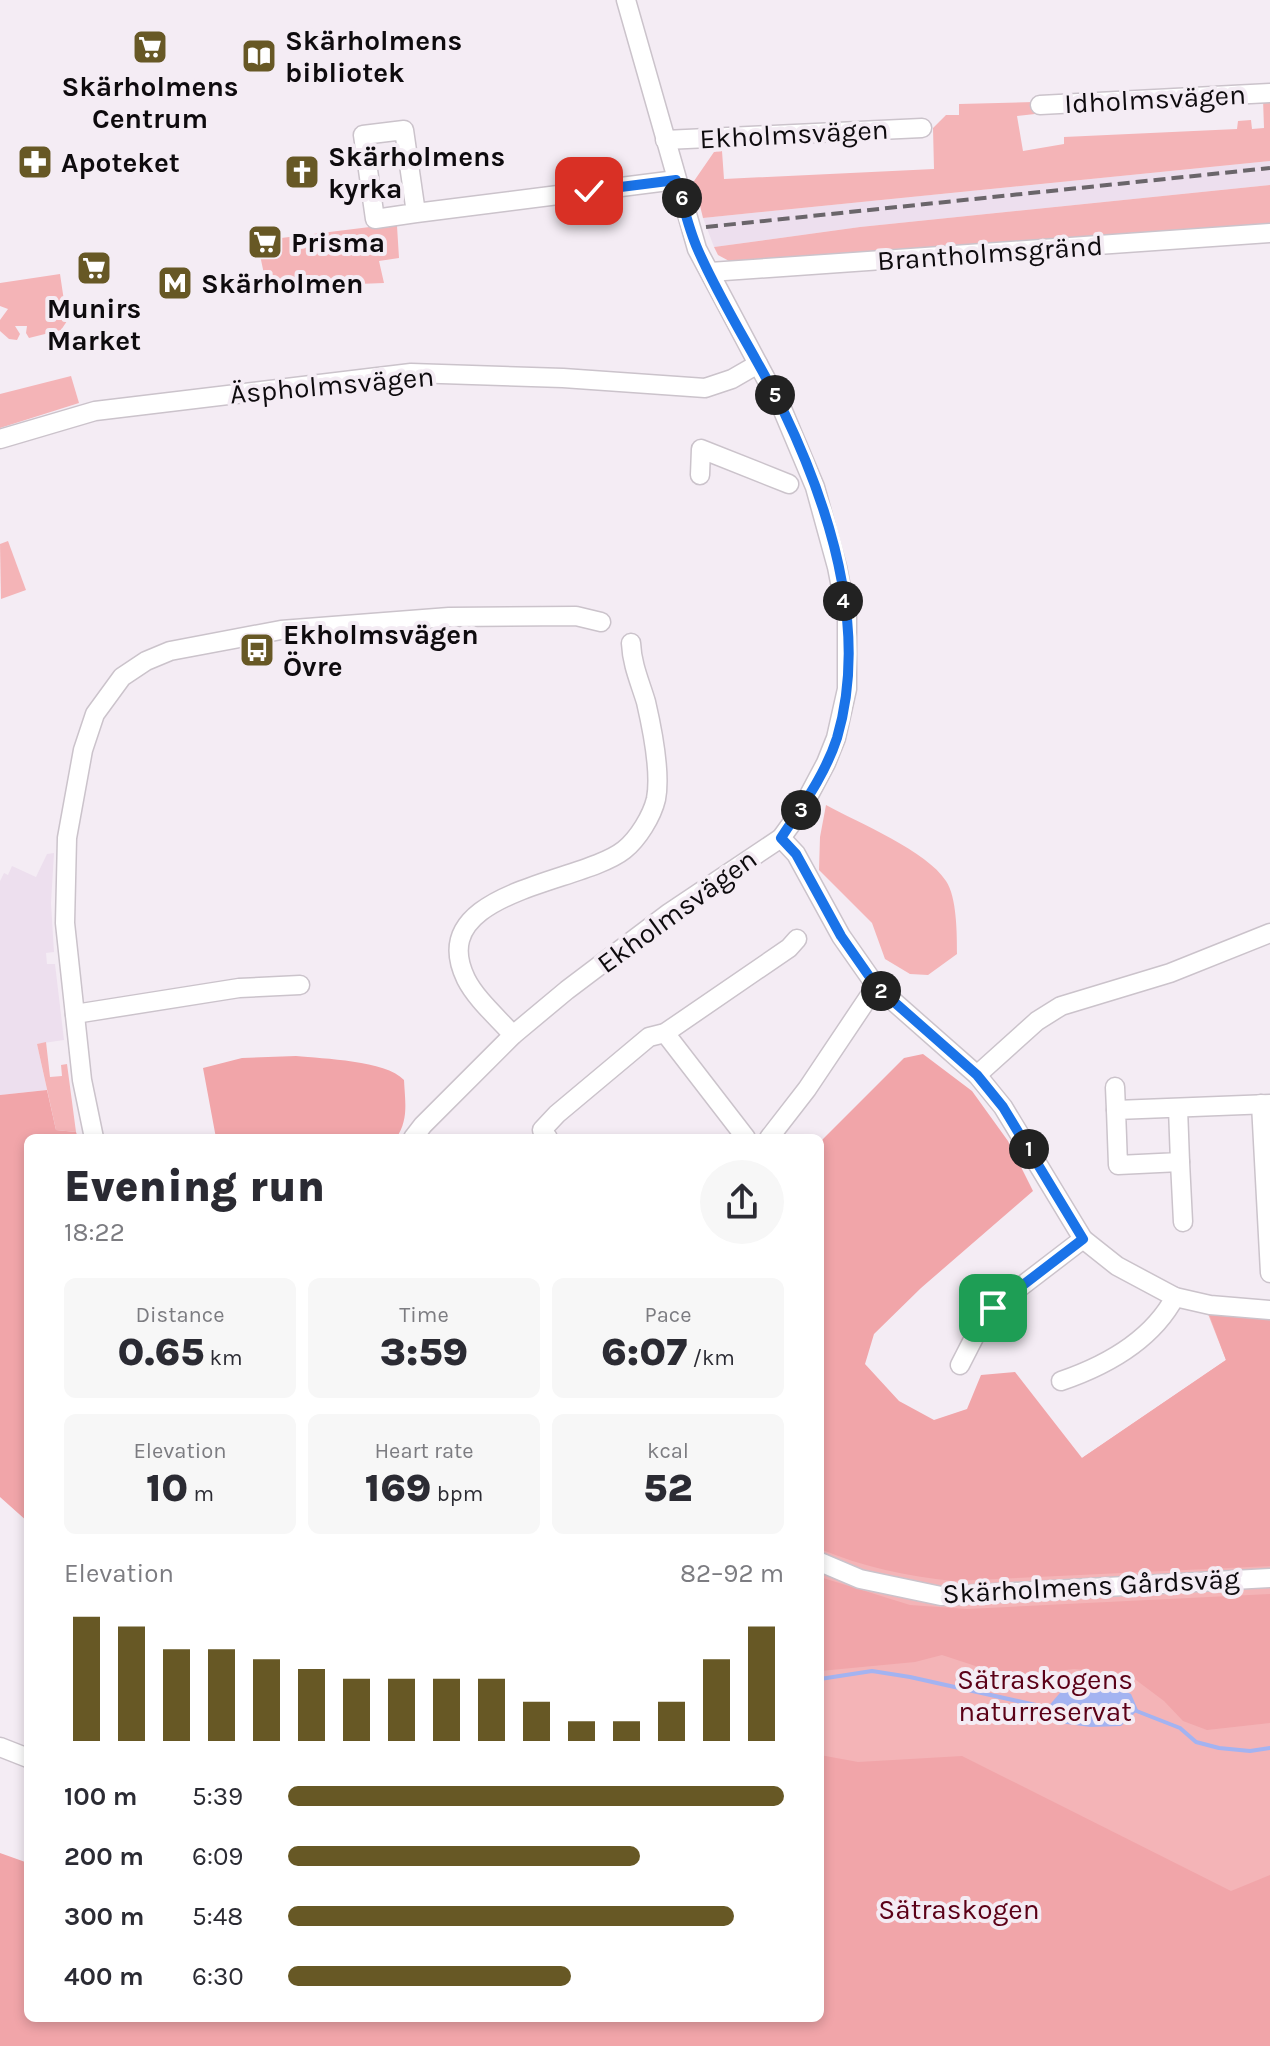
<!DOCTYPE html>
<meta charset="utf-8">
<style>
:root{--surface:#fff;--page:#f7f7f7;--text:#2b2b33;--muted:#7c7c81;--accent:#675825}
body{margin:0;font-family:Karla,sans-serif;background:var(--page);color:var(--text);height:100vh;display:flex;flex-direction:column;font-size:30px;white-space:nowrap}
*{box-sizing:border-box;margin:0}
p{font-size:26px;color:var(--muted)}
.icon{flex:none;width:44px;height:44px;fill:none;stroke:currentColor;stroke-width:2;stroke-linecap:round;stroke-linejoin:round}
.map{position:relative;flex:1;overflow:hidden}
.drawer{position:absolute;left:24px;top:1134px;width:800px;height:888px;display:flex;flex-direction:column;background:var(--surface);border-radius:12px;box-shadow:0 4px 12px #0003}
.drawer>*{flex:none}
.pin{position:absolute;display:grid;place-items:center;width:68px;height:68px;color:#fff;margin:-34px;border-radius:16px;box-shadow:0 4px 12px #0006}
.km{position:absolute;width:40px;height:40px;margin:-20px;border-radius:50%;background:#222;color:#fff;font-size:22px;line-height:40px;text-align:center}
.round{display:grid;place-items:center;flex:none;width:84px;height:84px;border-radius:42px;background:var(--page)}
.headline{display:flex;align-items:center;justify-content:space-between;height:136px;padding:0 40px}
h1{font-size:44px;font-weight:800;line-height:60px}
.stats{display:grid;grid-template-columns:repeat(3,1fr);gap:12px;height:136px;padding:8px 40px}
.stats div{display:grid;align-content:center;border-radius:12px;background:var(--page);text-align:center}
.stats b{font-size:40px;font-weight:800}
.stats small{font-size:22px;font-weight:400}
.stats p{font-size:22px}
.chart{height:224px;padding:16px 40px}
.chart p{display:flex;justify-content:space-between}
.chart svg{width:100%;height:144px;margin-top:8px;stroke:var(--accent);stroke-width:6}
ul{padding:0 40px;list-style:none;font-size:26px}
li{display:grid;grid-template-columns:128px 96px 1fr;align-items:center;height:60px}
li i{height:20px;border-radius:10px;background:var(--accent)}
.map>svg:first-child{display:block}
.built{fill:#eddfee}
.green{fill:#f4b4b7}
.forest{fill:#f1a5a9}
.water{fill:#a3b3f1}
.lines{fill:none;stroke-linecap:round;stroke-linejoin:round}
.stream{stroke:#a3b3f1;stroke-width:4}
.minor-casing{stroke:#cbc3cb;stroke-width:21}
.minor{stroke:#fff;stroke-width:18}
.rail{stroke:#6a656a;stroke-width:4;stroke-dasharray:12 6;stroke-linecap:butt}
.route-casing{stroke:#fff;stroke-width:16}
.route{stroke:#1a73e8;stroke-width:10}
.labels{text-anchor:middle;dominant-baseline:central;stroke-width:8;stroke-linejoin:round;paint-order:stroke}
.poi-label{font-size:28px;font-weight:bold;fill:#0e0b0e;stroke:#f4ecf4;text-anchor:start}
.street-label{font-size:28px;fill:#0e0b0e;stroke:#f4ecf4}
.park-label{font-size:28px;fill:#5b0017;stroke:#f4ecf4}
</style>
<div class="map">
<svg width="1270" height="2046" viewBox="0 0 1270 2046">
<rect width="100%" height="100%" fill="#f4ecf4"/>
<g class="built">
<path d="M 1270,161 L 1270,185 L 860,227 L 714,247 L 703,218 Z"/>
<path d="M 54,853 L 51,903 L 54,952 L 46,953 L 47,964 L 55,964 L 64,1040 L 37,1044 L 47,1090 L 0,1095 L 0,881 L 4,873 L 8,875 L 12,866 L 36,877 L 47,854 Z"/>
</g>
<g class="green">
<path d="M 1270,98 L 1270,161 L 703,218 L 694,181 L 714,152 L 722,151 L 724,179 L 934,169 L 933,128 L 946,115 L 959,115 L 959,104 L 1034,102 L 1035,114 L 1017,116 L 1023,151 L 1064,144 L 1064,137 L 1237,129 L 1238,121 L 1251,120 L 1252,129 L 1264,128 L 1263,99 Z"/>
<path d="M 1270,185 L 1270,226 L 731,262 L 718,255 L 714,247 L 860,227 Z"/>
<path d="M 394,224 L 397,226 L 399,258 L 379,261 L 384,283 L 358,284 L 354,276 L 344,278 L 338,286 L 318,289 L 307,285 L 306,277 L 296,276 L 294,283 L 288,292 L 268,293 L 257,241 Z"/>
<path d="M 60,274 L 67,321 L 61,330 L 29,338 L 26,333 L 27,326 L 15,326 L 20,334 L 17,340 L 9,339 L 0,331 L 0,320 L 8,309 L 0,306 L 0,283 Z"/>
<path d="M 71,376 L 79,403 L 0,428 L 0,394 Z"/>
<path d="M 8,541 L 26,590 L 1,599 L 0,544 Z"/>
<path d="M 826,805 C 859,823 927,851 946,881 C 957,897 957,935 957,954 L 928,975 L 910,974 L 885,959 L 872,923 L 819,870 L 820,837 Z"/>
<path d="M 46,1042 L 50,1077 L 62,1076 L 61,1065 L 67,1064 L 76,1132 L 56,1130 L 37,1044 Z"/>
<path d="M 1208,1314 L 1270,1317 L 1270,2046 L 0,2046 L 28,2018 L 820,2018 L 820,1428 L 1082,1458 L 1226,1360 Z"/>
</g>
<g class="forest">
<path d="M 923,1054 L 972,1091 L 1008,1141 L 1033,1191 L 921,1288 L 874,1334 L 865,1364 L 899,1401 L 934,1420 L 967,1409 L 981,1375 L 1015,1372 L 1082,1458 L 1226,1360 L 1209,1314 L 1270,1317 L 1270,1566 L 953,1581 C 907,1576 863,1567 820,1549 L 820,1142 L 904,1058 Z"/>
<path d="M 296,1056 C 324,1059 385,1060 404,1080 C 405,1101 409,1120 396,1138 L 216,1138 L 203,1068 L 242,1058 Z"/>
<path d="M 47,1090 L 56,1130 L 76,1132 L 78,1138 L 28,1138 L 28,1522 L 0,1497 L 0,1095 Z"/>
<path d="M 820,1577 L 910,1605 L 967,1609 L 1270,1594 L 1270,1723 L 1207,1730 L 1183,1721 L 1164,1701 L 1128,1674 L 1074,1669 L 1009,1677 L 942,1655 L 915,1662 L 820,1671 Z"/>
<path d="M 820,1755 L 858,1762 L 962,1756 L 1231,1891 L 1270,1875 L 1270,2046 L 0,2046 L 0,1853 L 28,1863 L 28,2018 L 820,2018 Z"/>
</g>
<path class="water" d="M 1100,1680 L 1131,1694 L 1138,1710 L 1121,1726 L 1091,1727 L 1058,1723 L 1047,1708 L 1065,1687 Z"/>
<g class="lines">
<g class="stream">
<path d="M 820,1679 L 872,1671 L 910,1677 L 1049,1708"/>
<path d="M 1134,1710 L 1180,1728 L 1196,1742 L 1219,1748 L 1250,1751 L 1270,1748"/>
</g>
<defs>
<g id="minor">
<path d="M 1040,105 L 1270,93"/>
<path d="M 665,140 L 922,128"/>
<path d="M 416,213 L 404,130 L 363,135 L 375,219 L 416,213 L 676,180"/>
<path d="M 710,272 L 1270,233"/>
<path d="M 0,439 L 95,411 L 411,373 L 563,378 L 705,388 L 732,379 L 758,364"/>
<path d="M 700,475 L 701,449 L 789,484"/>
<path d="M 781,838 L 796,854 L 841,936 L 876,986 L 977,1075 L 1003,1107 L 1083,1239 L 1117,1266 L 1175,1297 L 1210,1305 L 1270,1310"/>
<path d="M 75,1014 L 239,988 L 300,985"/>
<path d="M 665,1033 L 746,1138"/>
<path d="M 513,1035 C 498,1018 476,999 466,979 C 423,890 581,884 624,850 C 638,839 652,816 656,799 C 661,773 652,728 646,702 C 640,682 632,665 631,643"/>
<path d="M 977,1075 L 1037,1021 L 1061,1006 L 1170,973 L 1270,933"/>
<path d="M 1115,1087 L 1116,1110"/>
<path d="M 1261,1104 L 1270,1273"/>
<path d="M 1178,1108 L 1180,1162 L 1118,1165 L 1116,1110 C 1168,1108 1219,1106 1270,1104"/>
<path d="M 94,1138 L 82,1080 L 65,923 L 67,838 L 83,750 L 95,714 L 122,677 L 146,661 L 170,651 L 281,630 L 449,617 L 576,616 L 601,622"/>
<path d="M 413,1138 L 423,1125 L 513,1035 L 567,990 L 669,913 L 781,838 L 800,812 L 826,763 L 836,738 L 847,689 L 847,618 L 837,567 L 815,487 L 783,411 L 697,249 L 626,0"/>
<path d="M 548,1138 L 542,1130 L 557,1114 L 649,1037 L 665,1033 L 789,948 L 797,939"/>
<path d="M 769,1138 L 807,1089 L 876,986"/>
<path d="M 1180,1162 L 1183,1222"/>
<path d="M 960,1365 L 981,1324 L 993,1308 L 1083,1239"/>
<path d="M 1061,1381 C 1105,1366 1152,1340 1175,1297"/>
<path d="M 820,1562 L 860,1579 L 941,1596 L 1270,1578"/>
<path d="M 0,1747 L 28,1758"/>
</g>
</defs>
<use href="#minor" class="minor-casing"/>
<use href="#minor" class="minor"/>
<path class="rail" d="M 706,227 L 1270,168"/>
</g>
<g class="lines">
<defs>
<path id="route" d="M 589,191 L 676,180 C 683,203 688,228 698,250 C 722,305 756,356 783,410 C 830,508 869,630 837,738 C 825,775 802,806 781,838 L 796,854 L 841,936 L 876,986 L 977,1075 L 1003,1107 L 1083,1239 L 993,1308"/>
</defs>
<use href="#route" class="route-casing"/>
<use href="#route" class="route"/>
</g>
<defs>
<symbol id="supermarket-square" viewBox="-11 -11 22 22"><rect x="-9" y="-9" width="18" height="18" rx="4" fill="#675825" stroke="#f4ecf4"/><path d="M-6-5.5h2.5l.6 2H6L4.5 2H-2.5L-4.4-4H-6ZM-1.5 3.2a1.3 1.3 0 1 0 .1 0ZM3 3.2a1.3 1.3 0 1 0 .1 0Z" fill="#fff"/></symbol>
<symbol id="library-square" viewBox="-11 -11 22 22"><rect x="-9" y="-9" width="18" height="18" rx="4" fill="#675825" stroke="#f4ecf4"/><path d="M-6-4Q-3-5.5-.7-3.5V5Q-3 3-6 4ZM6-4Q3-5.5 .7-3.5V5Q3 3 6 4Z" fill="#fff"/></symbol>
<symbol id="pharmacy-square" viewBox="-11 -11 22 22"><rect x="-9" y="-9" width="18" height="18" rx="4" fill="#675825" stroke="#f4ecf4"/><path d="M-2-6h4v4h4v4h-4v4h-4v-4h-4v-4h4Z" fill="#fff"/></symbol>
<symbol id="church-square" viewBox="-11 -11 22 22"><rect x="-9" y="-9" width="18" height="18" rx="4" fill="#675825" stroke="#f4ecf4"/><path d="M-1.2-6h2.4v3.5h3.3v2.4h-3.3V6h-2.4V-.1h-3.3v-2.4h3.3Z" fill="#fff"/></symbol>
<symbol id="metro-square" viewBox="-11 -11 22 22"><rect x="-9" y="-9" width="18" height="18" rx="4" fill="#675825" stroke="#f4ecf4"/><path d="M-5.5 5V-5H-3L0 0L3-5H5.5V5H3V-.5L0 4L-3-.5V5Z" fill="#fff"/></symbol>
<symbol id="bus-square" viewBox="-11 -11 22 22"><rect x="-9" y="-9" width="18" height="18" rx="4" fill="#675825" stroke="#f4ecf4"/><path d="M-5-6H5V4H4V6H2V4H-2V6H-4V4H-5ZM-3.5-4V0h7V-4ZM-3.5 1.2v1.5H-2V1.2ZM2 1.2v1.5H3.5V1.2Z" fill="#fff"/></symbol>
</defs>
<g fill-rule="evenodd">
<use href="#supermarket-square" x="130" y="27" width="40" height="40"/>
<use href="#library-square" x="239" y="36" width="40" height="40"/>
<use href="#pharmacy-square" x="15" y="142" width="40" height="40"/>
<use href="#church-square" x="282" y="152" width="40" height="40"/>
<use href="#supermarket-square" x="245" y="222" width="40" height="40"/>
<use href="#supermarket-square" x="74" y="248" width="40" height="40"/>
<use href="#metro-square" x="155" y="263" width="40" height="40"/>
<use href="#bus-square" x="237" y="630" width="40" height="40"/>
</g>
<g class="labels">
<g class="poi-label">
<text x="285" y="40">Skärholmens<tspan x="285" dy="32">bibliotek</tspan></text>
<text x="150" y="86" text-anchor="middle">Skärholmens<tspan x="150" dy="32">Centrum</tspan></text>
<text x="328" y="156">Skärholmens<tspan x="328" dy="32">kyrka</tspan></text>
<text x="61" y="162">Apoteket</text>
<text x="291" y="242">Prisma</text>
<text x="201" y="283">Skärholmen</text>
<text x="94" y="308" text-anchor="middle">Munirs<tspan x="94" dy="32">Market</tspan></text>
<text x="283" y="634">Ekholmsvägen<tspan x="283" dy="32">Övre</tspan></text>
</g>
<g class="street-label">
<text transform="translate(1155 99) rotate(-3)">Idholmsvägen</text>
<text transform="translate(794 134) rotate(-3)">Ekholmsvägen</text>
<text transform="translate(990 253) rotate(-4)">Brantholmsgränd</text>
<text transform="translate(332 385) rotate(-5)">Äspholmsvägen</text>
<text transform="translate(677 911) rotate(-36)">Ekholmsvägen</text>
<text transform="translate(1091 1586) rotate(-3)">Skärholmens Gårdsväg</text>
</g>
<g class="park-label">
<text x="1045" y="1679">Sätraskogens<tspan x="1045" dy="32">naturreservat</tspan></text>
<text x="959" y="1909">Sätraskogen</text>
</g>
</g>
</svg>
<div class="pin" style="left:993px;top:1308px;background:#1e9e55"><svg class="icon" aria-label="arrive" viewBox="0 0 24 24"><path d="M6 21V4h12l-3 4 3 4H6"/></svg></div>
<div class="pin" style="left:589px;top:191px;background:#d93025"><svg class="icon" aria-label="check" viewBox="0 0 24 24"><path d="M5 12l5 5 9-10"/></svg></div>
<b class="km" style="left:1029px;top:1149px">1</b>
<b class="km" style="left:881px;top:991px">2</b>
<b class="km" style="left:801px;top:810px">3</b>
<b class="km" style="left:843px;top:601px">4</b>
<b class="km" style="left:775px;top:395px">5</b>
<b class="km" style="left:682px;top:198px">6</b>
<section class="drawer">
<div class="headline"><div><h1>Evening run</h1><p>18:22</p></div><a class="round"><svg class="icon" aria-label="share" viewBox="0 0 24 24"><path d="M12 15V3M7 8l5-5 5 5M5 13v7h14v-7"/></svg></a></div>
<div class="stats">
<div><p>Distance</p><b>0.65<small> km</small></b></div>
<div><p>Time</p><b>3:59</b></div>
<div><p>Pace</p><b>6:07<small> /km</small></b></div>
</div>
<div class="stats">
<div><p>Elevation</p><b>10<small> m</small></b></div>
<div><p>Heart rate</p><b>169<small> bpm</small></b></div>
<div><p>kcal</p><b>52</b></div>
</div>
<div class="chart"><p><span>Elevation</span>82–92 m</p>
<svg viewBox="0 0 160 44" preserveAspectRatio="none"><path d="M5 44V6M15 44V9M25 44V16M35 44V16M45 44V19M55 44V22M65 44V25M75 44V25M85 44V25M95 44V25M105 44V32M115 44V38M125 44V38M135 44V32M145 44V19M155 44V9"/></svg>
</div>
<ul>
<li><b>100 m</b>5:39<i style="width:100%"></i></li>
<li><b>200 m</b>6:09<i style="width:71%"></i></li>
<li><b>300 m</b>5:48<i style="width:90%"></i></li>
<li><b>400 m</b>6:30<i style="width:57%"></i></li>
</ul>
</section>
</div>
